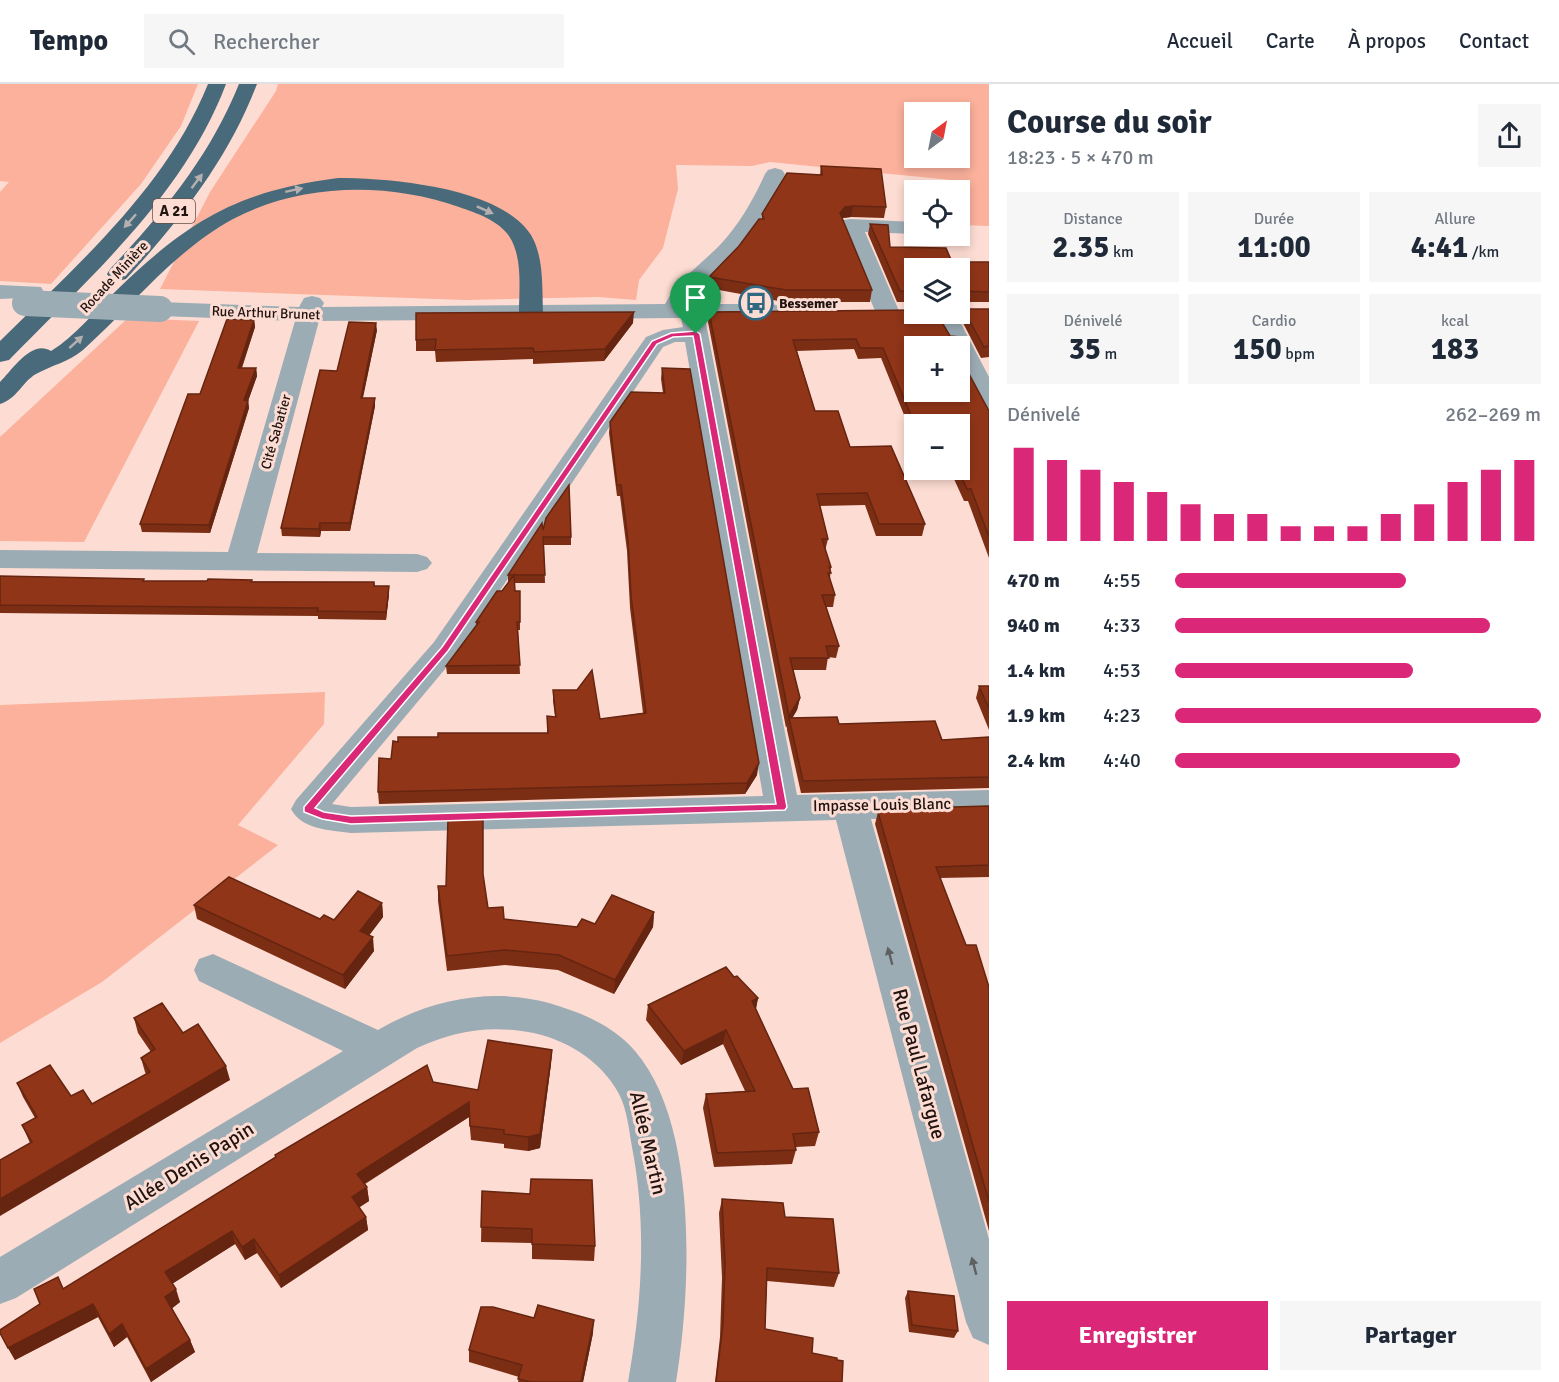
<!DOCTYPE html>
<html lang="fr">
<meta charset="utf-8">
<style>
:root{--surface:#fff;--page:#f6f6f7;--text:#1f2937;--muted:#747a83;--line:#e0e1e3;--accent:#db2777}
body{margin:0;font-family:Signika,sans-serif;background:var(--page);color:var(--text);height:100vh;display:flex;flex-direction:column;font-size:22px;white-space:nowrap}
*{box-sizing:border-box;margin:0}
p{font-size:20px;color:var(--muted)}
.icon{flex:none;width:33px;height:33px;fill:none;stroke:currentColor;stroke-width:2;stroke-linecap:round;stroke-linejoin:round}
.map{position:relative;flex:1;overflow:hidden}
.panel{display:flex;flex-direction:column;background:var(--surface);width:570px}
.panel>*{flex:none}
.needle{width:39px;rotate:32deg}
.tools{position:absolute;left:904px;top:18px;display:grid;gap:12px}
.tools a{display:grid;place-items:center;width:66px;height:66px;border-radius:0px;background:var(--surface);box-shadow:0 3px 9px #0003;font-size:30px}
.pin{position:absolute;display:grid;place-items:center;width:51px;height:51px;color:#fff;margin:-62px -26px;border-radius:50% 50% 50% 0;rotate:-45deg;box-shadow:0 0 6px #0007}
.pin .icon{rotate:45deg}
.round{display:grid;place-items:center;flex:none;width:63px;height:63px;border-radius:0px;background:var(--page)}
.head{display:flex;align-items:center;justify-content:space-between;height:102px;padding:0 18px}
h1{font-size:33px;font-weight:700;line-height:45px}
.stats{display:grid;grid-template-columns:repeat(3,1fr);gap:9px;height:102px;padding:6px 18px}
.stats div{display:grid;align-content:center;border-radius:0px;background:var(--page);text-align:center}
.stats b{font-size:30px;font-weight:700}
.stats small{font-size:16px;font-weight:400}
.stats p{font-size:16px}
.chart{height:168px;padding:12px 18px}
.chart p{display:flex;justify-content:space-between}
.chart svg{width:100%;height:108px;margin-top:6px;stroke:var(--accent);stroke-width:6}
.cta{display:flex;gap:12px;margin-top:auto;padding:12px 18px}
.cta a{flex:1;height:69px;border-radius:0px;background:var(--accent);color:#fff;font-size:24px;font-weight:700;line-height:69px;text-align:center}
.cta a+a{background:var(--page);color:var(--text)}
ul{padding:0 18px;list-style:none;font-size:20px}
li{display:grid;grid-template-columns:96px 72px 1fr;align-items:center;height:45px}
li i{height:15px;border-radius:8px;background:var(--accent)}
header{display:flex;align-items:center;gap:36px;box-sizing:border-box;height:84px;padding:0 30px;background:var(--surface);border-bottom:2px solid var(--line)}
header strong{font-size:28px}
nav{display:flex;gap:33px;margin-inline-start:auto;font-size:21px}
.search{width:420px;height:54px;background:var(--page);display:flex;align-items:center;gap:15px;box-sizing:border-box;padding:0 21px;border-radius:0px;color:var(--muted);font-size:22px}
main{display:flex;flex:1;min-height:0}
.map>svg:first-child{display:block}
.green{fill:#fbb19b;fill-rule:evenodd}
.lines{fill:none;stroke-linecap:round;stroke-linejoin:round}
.minor{fill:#9cacb4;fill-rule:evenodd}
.highway{fill:#486a7b;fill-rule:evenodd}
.minor-bridge{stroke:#9cacb4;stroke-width:26}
.wall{fill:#7c2e15}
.shaded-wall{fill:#652511}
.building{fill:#903518;stroke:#652511;stroke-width:1.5}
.oneway{fill:#b5afb0}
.oneway2{fill:#5e6062}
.route{fill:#db2777;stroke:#fff;stroke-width:1.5;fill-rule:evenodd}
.labels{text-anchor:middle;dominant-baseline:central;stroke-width:6;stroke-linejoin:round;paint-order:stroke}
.far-street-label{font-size:14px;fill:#21130f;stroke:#fdddd3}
.far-poi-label{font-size:14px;font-weight:bold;fill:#21130f;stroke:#fdddd3;text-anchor:start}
.shield{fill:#fdddd3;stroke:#63504a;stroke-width:1.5}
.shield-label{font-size:15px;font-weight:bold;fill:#21130f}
.street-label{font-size:16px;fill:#21130f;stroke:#fdddd3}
.near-street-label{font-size:20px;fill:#21130f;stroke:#fdddd3}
</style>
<header>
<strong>Tempo</strong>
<div class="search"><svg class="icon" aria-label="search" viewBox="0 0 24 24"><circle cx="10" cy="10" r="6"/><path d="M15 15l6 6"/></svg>Rechercher</div>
<nav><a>Accueil</a><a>Carte</a><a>À propos</a><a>Contact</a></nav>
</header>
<main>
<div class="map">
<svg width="989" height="1298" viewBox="0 0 989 1298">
<rect width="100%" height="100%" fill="#fdddd3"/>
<g class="green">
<path d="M 0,0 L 198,0 L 181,42 L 141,100 L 51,200 L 0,197 L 0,108 L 9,98 L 0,97 Z"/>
<path d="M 278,0 L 989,0 L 989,142 L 961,141 L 960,106 L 954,106 L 951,96 L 770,78 L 752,82 L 676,81 L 678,105 L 663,164 L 639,196 L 636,216 L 598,213 L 465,216 L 160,205 L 210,108 L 276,7 ZM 915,28 L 960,28 L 960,74 L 915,74 Z"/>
<path d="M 128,234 L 199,237 L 84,458 L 0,457 L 0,353 Z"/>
<path d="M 325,608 L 324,640 L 238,741 L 278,761 L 102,898 L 0,959 L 0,621 Z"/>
</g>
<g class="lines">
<g class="minor">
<path d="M 775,84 L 782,86 L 785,90 C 773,119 757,147 736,169 C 720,186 699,200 688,220 L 772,220 L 780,222 L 784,227 L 780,232 L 772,234 L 705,234 L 797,711 L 989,706 L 989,732 L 871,735 L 989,1155 L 989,1261 L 973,1254 L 966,1238 L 836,736 L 351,749 C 330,746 302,746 291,725 L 296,716 L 434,558 L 646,253 L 663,246 L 683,243 L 681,234 L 319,237 L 257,469 L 417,470 L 427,473 L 432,479 L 427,485 L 417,488 L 0,484 L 0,466 L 228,468 L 295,237 L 160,232 L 152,230 L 148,225 L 152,220 L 160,218 L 299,223 L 304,214 L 312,212 L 320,214 L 324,219 L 322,223 L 665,220 C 678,196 700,181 719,162 C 739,141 753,116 765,90 L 768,86 ZM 675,258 L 685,258 L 763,712 L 351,723 L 332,720 L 456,572 L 663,263 Z"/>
<path d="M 851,135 L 915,138 L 915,150 L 865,148 L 899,227 L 895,232 L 887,234 L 879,232 L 875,227 L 840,141 L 843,136 Z"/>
<path d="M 0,201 L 41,203 L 44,208 L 41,213 L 0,215 Z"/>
<path d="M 933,230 L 956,230 L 989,293 L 989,325 L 980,322 C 966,302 960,286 960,262 L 949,262 Z"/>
<path d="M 213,870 L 378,946 C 429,916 491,903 549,919 C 580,928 613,941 635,967 C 699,1041 691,1207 676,1298 L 628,1298 C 642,1219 647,1141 632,1063 C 629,1046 627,1025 619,1010 C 601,976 564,954 528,948 C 488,941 454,947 417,964 L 16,1214 L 0,1220 L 0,1173 L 343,967 L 199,897 L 194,886 L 199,875 Z"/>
</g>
<g class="highway">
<path d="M 208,0 L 226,0 C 184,111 90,193 9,276 L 0,278 L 0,257 C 78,180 166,104 208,0 Z"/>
<path d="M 239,0 L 257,0 C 228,76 180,136 126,195 L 118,197 L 110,195 L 107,190 L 110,185 C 163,129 210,72 239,0 Z"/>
<path d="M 338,94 C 389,94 501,103 531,151 C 544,173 542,203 543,228 L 539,233 L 531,235 L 523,233 L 519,228 C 519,205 523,173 509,152 C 498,136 476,129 459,123 C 387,98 302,99 233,135 C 173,168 133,221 83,266 C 69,278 52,281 36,290 C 22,298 17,315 0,320 L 0,298 C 13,285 32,255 51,267 L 60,261 C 82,244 100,222 120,203 C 191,135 239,107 338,94 Z"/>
</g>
<path class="minor-bridge" d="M 25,219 L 160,225"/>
</g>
<g class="wall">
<path d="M 821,82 L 886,123 L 884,134 L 851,133 L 842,134 L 872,206 L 870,218 L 784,218 L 708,204 L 709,193 L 739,162 L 762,135 L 762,130 L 820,91 Z"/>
<path d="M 870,140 L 890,163 L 952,178 L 989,178 L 989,218 L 960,218 L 960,184 L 915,184 L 915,218 L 897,218 L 868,150 Z"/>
<path d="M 963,225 L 989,225 L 989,273 L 981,274 L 961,235 Z"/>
<path d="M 915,226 L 915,230 L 937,230 L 950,252 L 960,253 L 960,265 L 960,262 L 915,262 L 915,308 L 960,308 L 960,271 L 961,275 L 989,327 L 989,474 L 968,417 L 964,417 L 954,395 L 930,395 L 926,386 L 960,386 L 960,340 L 915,340 L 915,358 L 881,274 L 858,275 L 854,265 L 797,267 L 815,327 L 838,327 L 850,363 L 891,362 L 925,440 L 922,452 L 876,452 L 865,421 L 819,422 L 828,455 L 825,467 L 831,483 L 830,495 L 835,511 L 833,523 L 826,523 L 839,562 L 836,574 L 828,573 L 826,586 L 793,586 L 800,614 L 797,626 L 792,634 L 837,633 L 839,640 L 935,637 L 942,656 L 989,653 L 989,704 L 801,709 L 787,646 L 787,642 L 786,644 L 708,238 L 709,228 Z"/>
<path d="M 254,236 L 255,243 L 242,284 L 256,284 L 257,292 L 248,317 L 249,324 L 210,449 L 142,448 L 140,440 L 200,310 Z"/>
<path d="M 633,239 L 604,277 L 533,280 L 533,275 L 436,278 L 435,267 L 416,267 L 416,256 Z"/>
<path d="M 377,246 L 363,314 L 375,322 L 350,447 L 321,447 L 320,453 L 282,452 L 281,444 L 337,287 Z"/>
<path d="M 662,284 L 757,691 L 745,710 L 379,720 L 378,708 L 398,658 L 438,653 L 547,649 L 547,632 L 555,633 L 553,617 L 553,606 L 600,635 L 643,629 L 630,524 L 627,467 L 620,412 L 617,412 L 609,349 L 610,338 L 663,309 L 661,295 Z"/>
<path d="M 543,446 L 571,453 L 571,461 L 544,461 L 545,499 L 514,499 L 515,507 L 520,507 L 520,546 L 518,546 L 520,590 L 447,590 L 446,582 L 476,541 L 476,538 L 508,499 L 508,491 Z"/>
<path d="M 0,492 L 144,497 L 374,498 L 375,502 L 389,502 L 389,510 L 386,536 L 318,535 L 318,532 L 0,529 Z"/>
<path d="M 979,602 L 989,602 L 989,646 L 976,614 Z"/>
<path d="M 989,722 L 989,793 L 940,794 L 966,861 L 989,903 L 989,1147 L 875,740 L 878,728 Z"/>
<path d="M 483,791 L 488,824 L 504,835 L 577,843 L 654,828 L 653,843 L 614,910 L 558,886 L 505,881 L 447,887 L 438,817 L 438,802 L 446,802 Z"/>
<path d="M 382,819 L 383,833 L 369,851 L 374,867 L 345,905 L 197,835 L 194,821 L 320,835 L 334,836 Z"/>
<path d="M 734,893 L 758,914 L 756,925 L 793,1005 L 819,1048 L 815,1062 L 796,1063 L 796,1066 L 792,1080 L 714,1083 L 703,1024 L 706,1010 L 745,1007 L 723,960 L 681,981 L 646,936 L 648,921 Z"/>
<path d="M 134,934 L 183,949 L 230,996 L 30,1059 L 22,1041 L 35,1034 L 23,1013 L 17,999 L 71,1012 L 92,1020 L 146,990 L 145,988 L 141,974 L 151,968 L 138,949 Z"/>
<path d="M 552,966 L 551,980 L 540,1064 L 528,1067 L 504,1064 L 504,1060 L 471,1056 L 469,1033 L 365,1100 L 367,1103 L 369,1117 L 359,1123 L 366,1133 L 368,1146 L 281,1204 L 257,1169 L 245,1176 L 235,1160 L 172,1200 L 180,1218 L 172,1224 L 190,1256 L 195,1268 L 151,1298 L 127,1253 L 114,1263 L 98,1233 L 15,1276 L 0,1250 L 40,1220 L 58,1193 L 64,1205 L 275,1073 L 275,1071 L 433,998 L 478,1006 Z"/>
<path d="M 482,1107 L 595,1162 L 594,1177 L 532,1175 L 532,1159 L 481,1158 Z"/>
<path d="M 722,1115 L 785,1133 L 839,1189 L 834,1203 L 767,1197 L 765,1245 L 812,1269 L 837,1276 L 842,1298 L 715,1298 L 720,1253 L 722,1194 L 719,1129 Z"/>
<path d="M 908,1207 L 958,1247 L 954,1254 L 909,1248 L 905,1214 Z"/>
<path d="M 593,1249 L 583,1298 L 518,1298 L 519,1293 L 469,1278 L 469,1266 Z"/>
</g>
<g class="shaded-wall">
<path d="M 853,122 L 851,133 L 843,134 L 838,140 L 840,129 L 845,123 Z"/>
<path d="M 634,228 L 633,239 L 604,277 L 605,265 Z"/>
<path d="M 254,236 L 255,243 L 239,291 L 238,284 Z"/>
<path d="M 376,239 L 377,246 L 361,321 L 361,314 Z"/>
<path d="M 256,284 L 257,292 L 248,317 L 249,324 L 210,449 L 209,441 L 244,316 Z"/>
<path d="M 375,314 L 375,322 L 350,447 L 350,439 Z"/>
<path d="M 320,439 L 321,447 L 320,453 L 319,445 Z"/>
<path d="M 389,502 L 389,510 L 386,536 L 386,528 Z"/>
<path d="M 800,614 L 797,626 L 790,638 L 789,634 L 786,644 L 789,632 Z"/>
<path d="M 759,679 L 757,691 L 745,710 L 747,699 Z"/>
<path d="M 382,819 L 383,833 L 362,861 L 360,847 Z"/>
<path d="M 654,828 L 653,843 L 614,910 L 615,896 Z"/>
<path d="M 373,853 L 374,867 L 345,905 L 343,891 Z"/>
<path d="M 758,914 L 755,929 L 752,917 Z"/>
<path d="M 726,946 L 723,960 L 681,981 L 684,967 Z"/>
<path d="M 552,966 L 551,980 L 540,1064 L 528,1067 L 528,1053 Z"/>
<path d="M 226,982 L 230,996 L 0,1132 L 0,1115 Z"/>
<path d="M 469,1018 L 469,1033 L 359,1103 L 357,1090 Z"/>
<path d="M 367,1103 L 369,1117 L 354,1127 L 352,1113 Z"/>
<path d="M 366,1133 L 368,1146 L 281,1204 L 279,1191 Z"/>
<path d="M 232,1147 L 235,1160 L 170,1201 L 165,1188 Z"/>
<path d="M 254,1155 L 257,1169 L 245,1176 L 242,1163 Z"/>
<path d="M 176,1205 L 180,1218 L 170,1226 L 165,1213 Z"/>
<path d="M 93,1220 L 98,1233 L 15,1276 L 8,1264 Z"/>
<path d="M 594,1236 L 593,1249 L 583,1298 L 581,1298 Z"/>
<path d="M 122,1240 L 127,1253 L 114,1263 L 109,1250 Z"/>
<path d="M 190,1256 L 195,1268 L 151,1298 L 146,1285 Z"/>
</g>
<g class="building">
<path d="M 821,82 L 881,85 L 886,123 L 853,122 L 845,123 L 840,129 L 872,206 L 786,206 L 709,193 L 739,162 L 759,135 L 764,135 L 762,130 L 787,89 L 822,91 Z"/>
<path d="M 870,140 L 888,141 L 890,163 L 946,164 L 952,178 L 989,178 L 989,208 L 963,207 L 960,217 L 960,184 L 915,184 L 915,208 L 900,207 Z"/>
<path d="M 963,225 L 989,225 L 989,262 L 984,263 Z"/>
<path d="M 915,226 L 915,230 L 937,230 L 950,252 L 960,253 L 960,263 L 915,262 L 915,308 L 960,308 L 960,271 L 961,275 L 989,327 L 989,453 L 971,405 L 967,405 L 958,386 L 960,386 L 960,340 L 915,341 L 883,264 L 860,264 L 856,255 L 793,256 L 815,327 L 838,327 L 850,363 L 891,362 L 925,440 L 879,440 L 867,409 L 817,410 L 828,455 L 822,455 L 831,483 L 829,483 L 831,489 L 828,489 L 835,511 L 822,511 L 839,562 L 826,562 L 829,574 L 790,574 L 800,614 L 789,632 L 709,228 Z"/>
<path d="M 634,228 L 605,265 L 534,268 L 533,264 L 435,266 L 436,255 L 416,256 L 416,229 Z"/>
<path d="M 227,235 L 254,236 L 238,284 L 256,284 L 244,316 L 248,317 L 209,441 L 140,440 L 188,310 L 200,310 Z"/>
<path d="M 349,238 L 376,239 L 361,314 L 375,314 L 350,439 L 320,439 L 319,445 L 281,444 L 320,286 L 337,287 Z"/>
<path d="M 662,284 L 690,285 L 759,679 L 747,699 L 378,708 L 379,674 L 391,675 L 393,657 L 398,658 L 398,653 L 438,653 L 438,649 L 548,649 L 547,632 L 556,633 L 553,606 L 577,606 L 592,586 L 600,635 L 646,629 L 631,512 L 628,456 L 621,401 L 617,401 L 610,338 L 631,308 L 665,309 Z"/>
<path d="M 569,401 L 571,453 L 543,453 L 545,491 L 508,491 L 542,439 L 543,446 L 546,434 Z"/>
<path d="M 514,491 L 515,507 L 520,507 L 520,538 L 517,538 L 520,581 L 446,582 L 479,538 L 476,538 L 497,507 L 502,507 Z"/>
<path d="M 0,492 L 144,495 L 143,497 L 207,497 L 208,495 L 252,496 L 251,498 L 374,498 L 374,502 L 389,502 L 386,528 L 317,527 L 318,524 L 0,521 Z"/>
<path d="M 979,602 L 989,602 L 989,625 Z"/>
<path d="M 837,633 L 839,640 L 935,637 L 942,656 L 989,653 L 989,693 L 803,697 L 789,634 Z"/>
<path d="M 989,722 L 989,781 L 936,783 L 966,861 L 976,861 L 989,903 L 989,1118 L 878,728 L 880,725 Z"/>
<path d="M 483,733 L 483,790 L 488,824 L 503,823 L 504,835 L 577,843 L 582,835 L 595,840 L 612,811 L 654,828 L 615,896 L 559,871 L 505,866 L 447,872 L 438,802 L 446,802 L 448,734 Z"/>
<path d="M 229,793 L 320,835 L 324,831 L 334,836 L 358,807 L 382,819 L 360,847 L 373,853 L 343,891 L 194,821 Z"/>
<path d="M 726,883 L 734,893 L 737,892 L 758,914 L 752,917 L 793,1005 L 808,1004 L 819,1048 L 793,1050 L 796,1066 L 717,1069 L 706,1010 L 755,1007 L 726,946 L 684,967 L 648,921 Z"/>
<path d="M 162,919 L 183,949 L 198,940 L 226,982 L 0,1115 L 0,1076 L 32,1058 L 22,1041 L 37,1033 L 17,999 L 50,981 L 71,1012 L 83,1006 L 92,1020 L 150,988 L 141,974 L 155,965 L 134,934 Z"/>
<path d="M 488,956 L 552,966 L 540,1050 L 528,1053 L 504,1050 L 504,1046 L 470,1042 L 469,1018 L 357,1090 L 367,1103 L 352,1113 L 366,1133 L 279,1191 L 254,1155 L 242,1163 L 232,1147 L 165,1188 L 176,1205 L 165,1213 L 190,1256 L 146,1285 L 122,1240 L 109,1250 L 93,1220 L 8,1264 L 0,1249 L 0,1246 L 40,1220 L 34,1205 L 58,1193 L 63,1205 L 276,1073 L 275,1071 L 427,981 L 433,998 L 478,1006 Z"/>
<path d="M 531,1095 L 592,1096 L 595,1162 L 532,1160 L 532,1145 L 481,1143 L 482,1107 L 530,1110 Z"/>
<path d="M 722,1115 L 783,1119 L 785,1133 L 833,1135 L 839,1189 L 767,1184 L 765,1245 L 813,1254 L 812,1269 L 837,1274 L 837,1276 L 843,1277 L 842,1298 L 716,1298 L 723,1240 L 725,1181 Z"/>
<path d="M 908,1207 L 954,1212 L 958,1247 L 912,1241 Z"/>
<path d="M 538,1221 L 594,1236 L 581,1298 L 531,1298 L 518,1295 L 522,1281 L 469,1266 L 481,1223 L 493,1223 L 534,1234 Z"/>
</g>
<defs><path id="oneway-solid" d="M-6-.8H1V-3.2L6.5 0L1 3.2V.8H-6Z" transform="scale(1.5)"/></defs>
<g class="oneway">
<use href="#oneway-solid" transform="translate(197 97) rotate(-53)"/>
<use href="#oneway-solid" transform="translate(294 106) rotate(-12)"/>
<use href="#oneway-solid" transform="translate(485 126) rotate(24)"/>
<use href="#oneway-solid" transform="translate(130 137) rotate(132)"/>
<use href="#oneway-solid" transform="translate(76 258) rotate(-42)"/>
</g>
<g class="oneway2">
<use href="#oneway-solid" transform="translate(890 872) rotate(-105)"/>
<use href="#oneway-solid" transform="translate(974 1182) rotate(-105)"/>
</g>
<path class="route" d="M 696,247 L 700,250 L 787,723 L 785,726 L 351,740 L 322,735 L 304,728 L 304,723 L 442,563 L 652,257 L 671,249 ZM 693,252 L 776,720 L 351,732 L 324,728 L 315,724 L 448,567 L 657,260 L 673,253 Z"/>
<defs>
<symbol id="bus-ring" viewBox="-11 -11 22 22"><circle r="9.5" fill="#fdddd3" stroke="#306781" stroke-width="1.5"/><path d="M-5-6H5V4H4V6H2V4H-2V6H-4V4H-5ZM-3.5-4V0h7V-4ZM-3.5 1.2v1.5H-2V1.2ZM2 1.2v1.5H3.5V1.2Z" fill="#306781"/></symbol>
</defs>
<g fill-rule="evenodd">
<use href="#bus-ring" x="737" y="200" width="38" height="38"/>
</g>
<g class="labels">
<g class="far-street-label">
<text transform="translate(114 193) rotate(-47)">Rocade Minière</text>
<text transform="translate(266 229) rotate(2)">Rue Arthur Brunet</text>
<text transform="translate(276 348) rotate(-74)">Cité Sabatier</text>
</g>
<g class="far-poi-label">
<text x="779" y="219">Bessemer</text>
</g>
<rect class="shield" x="153" y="115" width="42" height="24" rx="4.5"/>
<g class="shield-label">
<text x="174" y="127">A 21</text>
</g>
<g class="street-label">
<text transform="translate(882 721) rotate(-1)">Impasse Louis Blanc</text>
</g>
<g class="near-street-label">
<text transform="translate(919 980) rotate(75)">Rue Paul Lafargue</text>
<text transform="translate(648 1059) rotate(77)">Allée Martin</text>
<text transform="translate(189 1082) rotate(-32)">Allée Denis Papin</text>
</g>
</g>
</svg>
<div class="tools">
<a><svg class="needle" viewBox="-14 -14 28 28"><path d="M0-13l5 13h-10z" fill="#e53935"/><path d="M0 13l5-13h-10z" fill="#747a83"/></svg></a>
<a><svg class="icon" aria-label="locate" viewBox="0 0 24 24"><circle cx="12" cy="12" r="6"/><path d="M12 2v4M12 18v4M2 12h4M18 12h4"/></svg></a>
<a><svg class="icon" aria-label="layers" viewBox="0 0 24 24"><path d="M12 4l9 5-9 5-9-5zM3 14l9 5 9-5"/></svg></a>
<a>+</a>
<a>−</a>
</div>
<div class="pin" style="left:696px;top:250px;background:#1e9e55"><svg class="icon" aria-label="arrive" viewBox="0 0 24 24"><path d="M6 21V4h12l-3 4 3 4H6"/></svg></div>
</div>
<section class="panel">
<div class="head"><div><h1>Course du soir</h1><p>18:23 · 5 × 470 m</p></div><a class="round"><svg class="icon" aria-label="share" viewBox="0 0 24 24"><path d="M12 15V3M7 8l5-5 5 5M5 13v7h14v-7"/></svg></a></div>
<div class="stats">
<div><p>Distance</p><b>2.35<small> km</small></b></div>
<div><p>Durée</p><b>11:00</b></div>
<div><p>Allure</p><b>4:41<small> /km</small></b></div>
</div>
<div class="stats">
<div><p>Dénivelé</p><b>35<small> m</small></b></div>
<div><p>Cardio</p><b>150<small> bpm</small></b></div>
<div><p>kcal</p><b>183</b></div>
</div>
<div class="chart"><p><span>Dénivelé</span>262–269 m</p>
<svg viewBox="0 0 160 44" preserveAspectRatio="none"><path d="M5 44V6M15 44V11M25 44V15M35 44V20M45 44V24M55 44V29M65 44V33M75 44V33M85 44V38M95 44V38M105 44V38M115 44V33M125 44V29M135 44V20M145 44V15M155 44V11"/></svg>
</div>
<ul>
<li><b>470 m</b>4:55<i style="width:63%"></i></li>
<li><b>940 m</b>4:33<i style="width:86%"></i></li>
<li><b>1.4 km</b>4:53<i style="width:65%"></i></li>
<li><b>1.9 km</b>4:23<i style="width:100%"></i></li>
<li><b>2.4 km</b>4:40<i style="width:78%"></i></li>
</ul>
<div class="cta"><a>Enregistrer</a><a>Partager</a></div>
</section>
</main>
